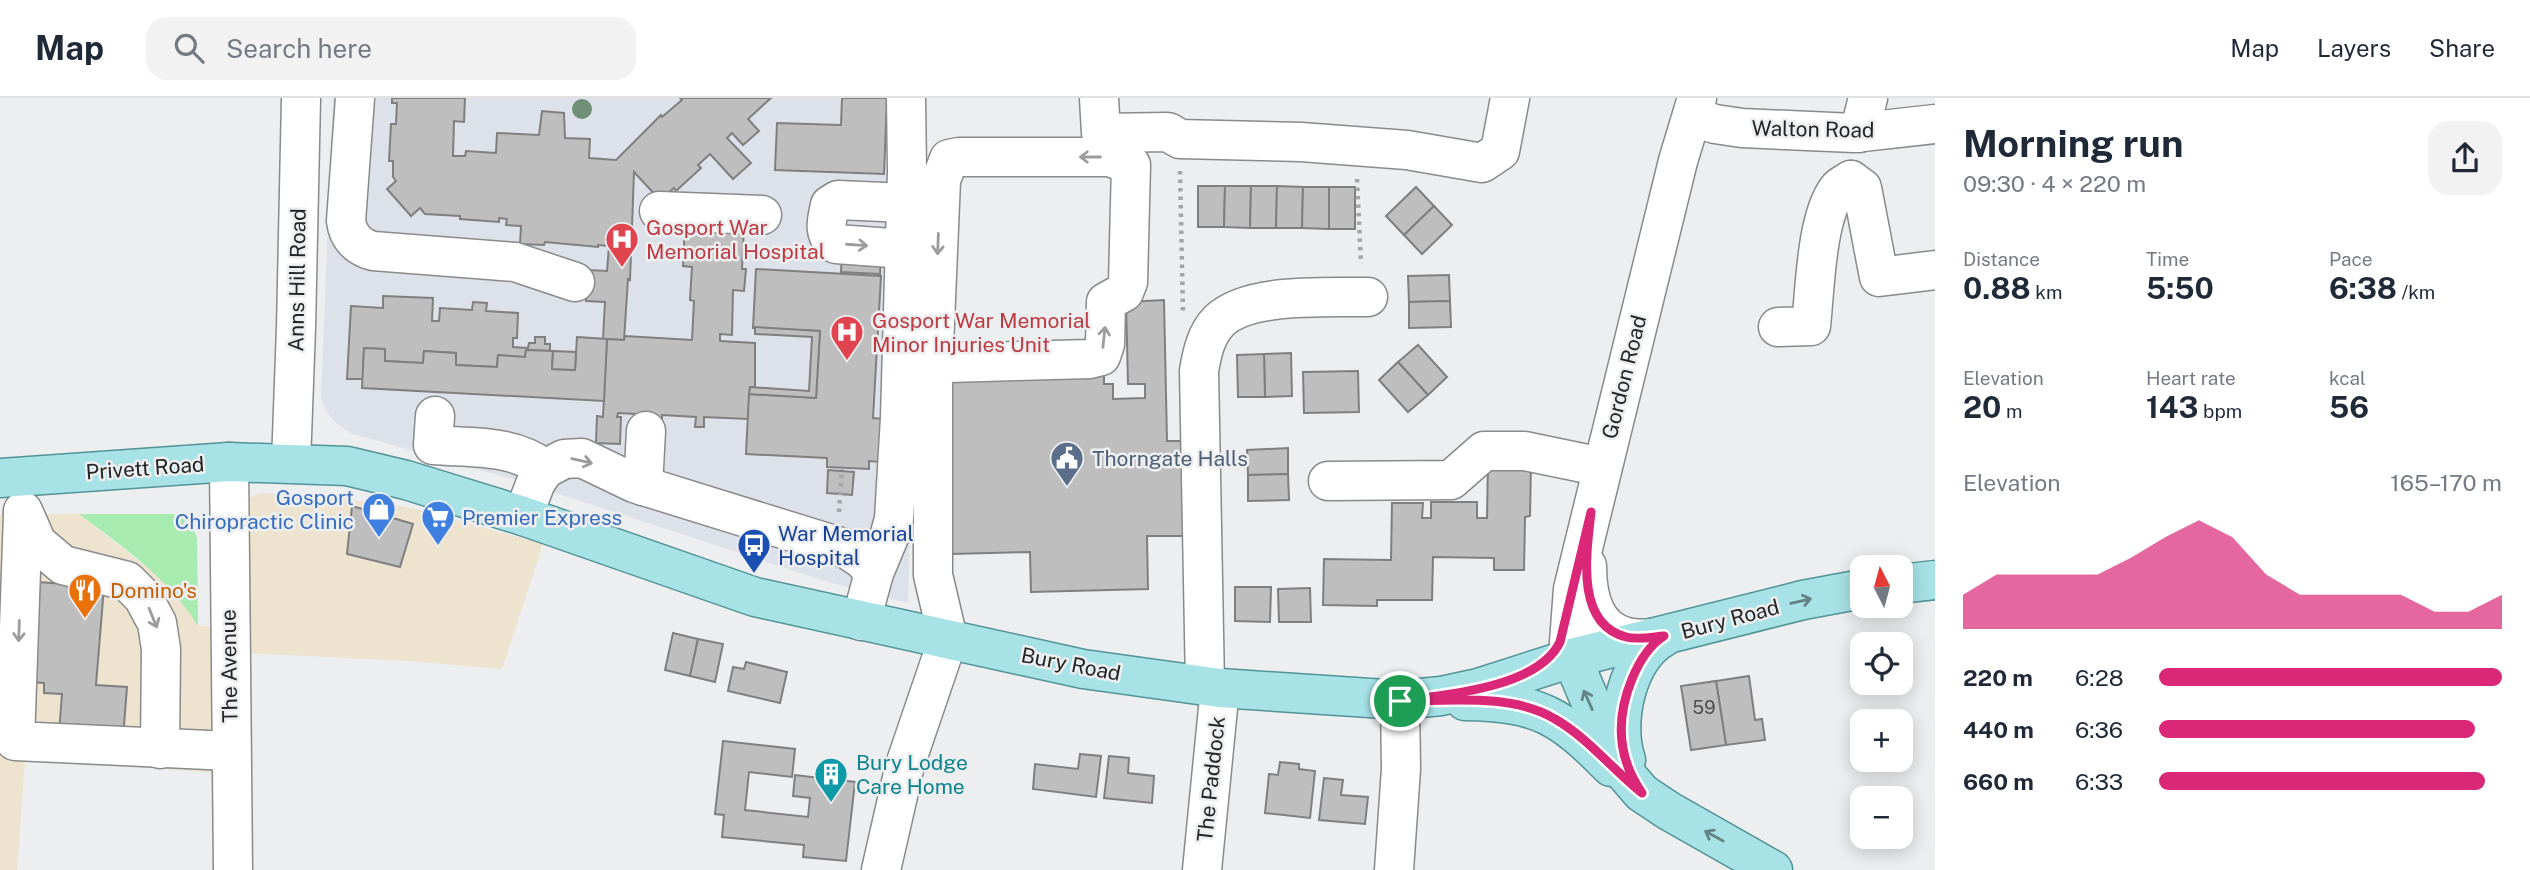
<!DOCTYPE html>
<meta charset="utf-8">
<style>
:root{--surface:#fff;--page:#f2f2f3;--text:#1f2937;--muted:#747a83;--line:#e0e1e3;--accent:#db2777}
body{margin:0;font-family:"Public Sans",sans-serif;background:var(--page);color:var(--text);height:100vh;display:flex;flex-direction:column;font-size:26px;white-space:nowrap}
*{box-sizing:border-box;margin:0}
p{font-size:23px;color:var(--muted)}
.icon{flex:none;width:38px;height:38px;fill:none;stroke:currentColor;stroke-width:2;stroke-linecap:round;stroke-linejoin:round}
.map{position:relative;flex:1;overflow:hidden}
.details{display:flex;flex-direction:column;background:var(--surface);width:595px}
.details>*{flex:none}
.needle{width:46px;rotate:354deg}
.controls{position:absolute;left:1850px;top:457px;display:grid;gap:14px}
.controls a{display:grid;place-items:center;width:63px;height:63px;border-radius:14px;background:var(--surface);box-shadow:0 4px 18px #0003;font-size:35px}
.pin{position:absolute;display:grid;place-items:center;width:60px;height:60px;color:#fff;margin:-30px;border:4px solid #fff;border-radius:50%;box-shadow:0 2px 7px #0007}
.round{display:grid;place-items:center;flex:none;width:74px;height:74px;border-radius:21px;background:var(--page)}
.head{display:flex;align-items:center;justify-content:space-between;height:119px;padding:0 28px}
h1{font-size:38px;font-weight:700;line-height:52px}
.stats{display:grid;grid-template-columns:repeat(3,1fr);gap:10px;height:119px;padding:7px 28px}
.stats div{display:grid;align-content:center}
.stats b{font-size:30px;font-weight:700}
.stats small{font-size:19px;font-weight:400}
.stats p{font-size:19px}
.chart{height:196px;padding:14px 28px}
.chart p{display:flex;justify-content:space-between}
.chart svg{width:100%;height:126px;margin-top:7px;fill:var(--accent);opacity:.7}
ul{padding:0 28px;list-style:none;font-size:23px}
li{display:grid;grid-template-columns:112px 84px 1fr;align-items:center;height:52px}
li i{height:18px;border-radius:9px;background:var(--accent)}
header{display:flex;align-items:center;gap:42px;box-sizing:border-box;height:98px;padding:0 35px;background:var(--surface);border-bottom:2px solid var(--line)}
header strong{font-size:33px}
nav{display:flex;gap:38px;margin-inline-start:auto;font-size:24px}
.search{width:490px;height:63px;background:var(--page);display:flex;align-items:center;gap:18px;box-sizing:border-box;padding:0 24px;border-radius:21px;color:var(--muted);font-size:26px}
main{display:flex;flex:1;min-height:0}
.map>svg:first-child{display:block}
.commercial{fill:#ede3ce}
.built{fill:#dde2ea}
.green{fill:#a7ebb0}
.building{fill:#bfbebf;stroke:#807f80;stroke-width:2}
.lines{fill:none;stroke-linecap:round;stroke-linejoin:round}
.minor-casing{stroke:#898a8b;stroke-width:41}
.major-casing{stroke:#529397;stroke-width:41}
.path{stroke:#a4a5a6;stroke-width:4.5;stroke-dasharray:3.5 5;stroke-linecap:butt}
.minor{stroke:#fff;stroke-width:38}
.major{stroke:#a7e2e6;stroke-width:38}
.tree{fill:#6f8f79}
.oneway{stroke:#9c9c9c}
.oneway2{stroke:#658385}
.route-casing{stroke:#fff;stroke-width:14}
.route{stroke:#db2777;stroke-width:9}
.labels{text-anchor:middle;dominant-baseline:central;stroke-width:5;stroke-linejoin:round;paint-order:stroke}
.number-label{font-size:18px;fill:#4a4a4b}
.street-label{font-size:21px;fill:#232424;stroke:#edeeef}
.health-label{font-size:21px;fill:#be3a42;stroke:#edeeef;text-anchor:start}
.service-label{font-size:21px;fill:#4e5e75;stroke:#edeeef;text-anchor:start}
.shop-label{font-size:21px;fill:#366cbe;stroke:#edeeef;text-anchor:end}
.transit-label{font-size:21px;fill:#164399;stroke:#edeeef;text-anchor:start}
.food-label{font-size:21px;fill:#c56008;stroke:#edeeef;text-anchor:start}
.culture-label{font-size:21px;fill:#0d838f;stroke:#edeeef;text-anchor:start}
</style>
<header>
<strong>Map</strong>
<div class="search"><svg class="icon" aria-label="search" viewBox="0 0 24 24"><circle cx="10" cy="10" r="6"/><path d="M15 15l6 6"/></svg>Search here</div>
<nav><a>Map</a><a>Layers</a><a>Share</a></nav>
</header>
<main>
<div class="map">
<svg width="1935" height="772" viewBox="0 0 1935 772">
<rect width="100%" height="100%" fill="#edeeef"/>
<path class="commercial" d="M 262,395 L 377,404 L 416,411 L 543,446 L 502,571 L 410,563 L 244,555 L 243,677 L 25,661 L 17,772 L 0,772 L 0,416 L 79,416 L 158,478 L 176,496 L 199,528 L 246,529 L 249,405 L 252,398 Z"/>
<path class="built" d="M 333,0 L 922,0 L 908,505 L 828,484 L 522,384 L 350,335 L 336,325 L 326,313 L 321,300 Z"/>
<path class="green" d="M 79,416 L 172,416 C 187,420 191,425 197,440 L 198,528 C 169,480 123,449 79,416 Z"/>
<g class="building">
<path d="M 392,0 L 465,0 L 464,24 L 454,23 L 453,58 L 465,58 L 466,53 L 496,55 L 497,35 L 539,37 L 542,13 L 564,15 L 565,40 L 590,41 L 589,60 L 616,62 L 661,17 L 662,19 L 682,2 L 680,0 L 771,0 L 748,21 L 759,33 L 743,47 L 732,35 L 727,40 L 751,65 L 733,81 L 710,56 L 698,67 L 701,70 L 676,93 L 674,90 L 660,102 L 634,74 L 630,182 L 628,181 L 624,242 L 603,241 L 605,204 L 586,203 L 588,172 L 607,173 L 609,148 L 598,147 L 598,149 L 545,144 L 544,147 L 520,146 L 521,128 L 506,127 L 507,121 L 499,120 L 499,124 L 460,121 L 460,118 L 425,116 L 420,110 L 411,118 L 387,91 L 396,83 L 393,79 L 393,63 L 389,63 L 391,26 L 396,26 L 397,5 L 392,5 Z"/>
<path d="M 842,0 L 887,0 L 884,76 L 775,72 L 777,25 L 841,27 Z"/>
<path d="M 1198,88 L 1225,88 L 1224,129 L 1198,129 Z"/>
<path d="M 1225,88 L 1251,88 L 1250,130 L 1224,129 Z"/>
<path d="M 1251,88 L 1277,88 L 1276,130 L 1250,130 Z"/>
<path d="M 1277,88 L 1303,89 L 1302,130 L 1276,130 Z"/>
<path d="M 1303,89 L 1329,89 L 1329,131 L 1302,130 Z"/>
<rect x="1329" y="89" width="26" height="42"/>
<path d="M 1416,89 L 1434,108 L 1404,137 L 1386,118 Z"/>
<path d="M 1434,108 L 1452,127 L 1422,156 L 1404,137 Z"/>
<path d="M 685,126 L 744,129 L 742,171 L 746,171 L 744,193 L 733,192 L 732,237 L 720,236 L 720,243 L 755,245 L 755,289 L 750,289 L 748,321 L 704,319 L 704,329 L 695,329 L 696,319 L 662,317 L 662,327 L 654,317 L 618,315 L 617,319 L 621,319 L 620,346 L 596,345 L 597,318 L 603,319 L 607,241 L 624,242 L 625,238 L 692,242 L 694,203 L 690,202 L 692,169 L 683,168 Z"/>
<path d="M 843,134 L 882,136 L 880,176 L 841,174 Z"/>
<path d="M 756,171 L 881,178 L 873,320 L 883,321 L 880,364 L 869,363 L 869,371 L 827,369 L 827,360 L 746,356 L 749,296 L 816,300 L 820,233 L 753,230 Z"/>
<path d="M 1449,177 L 1450,203 L 1409,204 L 1408,178 Z"/>
<path d="M 383,198 L 433,200 L 432,223 L 439,223 L 440,210 L 472,212 L 473,204 L 487,205 L 486,213 L 518,215 L 517,240 L 513,240 L 513,249 L 528,250 L 529,245 L 535,245 L 535,239 L 545,239 L 545,246 L 550,246 L 550,253 L 526,252 L 525,259 L 498,257 L 497,269 L 456,267 L 456,255 L 424,253 L 423,265 L 385,263 L 385,251 L 364,250 L 363,281 L 347,281 L 351,208 L 383,210 Z"/>
<path d="M 1164,202 L 1167,343 L 1184,343 L 1186,438 L 1147,438 L 1148,491 L 1031,494 L 1030,454 L 951,456 L 947,276 L 1104,273 L 1104,286 L 1113,286 L 1113,301 L 1145,300 L 1145,286 L 1128,286 L 1126,204 Z"/>
<path d="M 1450,203 L 1451,229 L 1409,230 L 1409,204 Z"/>
<path d="M 755,229 L 820,233 L 816,300 L 749,296 L 750,289 L 809,293 L 812,239 L 755,236 Z"/>
<path d="M 577,239 L 607,241 L 604,303 L 362,290 L 364,250 L 385,251 L 385,263 L 423,265 L 424,253 L 456,255 L 456,267 L 497,269 L 498,257 L 525,259 L 526,252 L 553,253 L 552,271 L 575,272 Z"/>
<path d="M 1418,247 L 1447,279 L 1428,297 L 1398,264 Z"/>
<path d="M 553,253 L 576,254 L 575,272 L 552,271 Z"/>
<path d="M 1291,255 L 1292,298 L 1265,299 L 1264,256 Z"/>
<path d="M 1264,256 L 1265,299 L 1238,299 L 1237,257 Z"/>
<path d="M 1398,264 L 1428,297 L 1408,314 L 1379,282 Z"/>
<path d="M 1358,273 L 1359,314 L 1304,315 L 1303,274 Z"/>
<path d="M 1288,350 L 1288,376 L 1248,377 L 1247,352 Z"/>
<path d="M 1488,363 L 1531,364 L 1530,418 L 1525,419 L 1524,472 L 1494,472 L 1494,460 L 1433,459 L 1432,502 L 1377,502 L 1377,508 L 1323,507 L 1324,461 L 1391,462 L 1392,405 L 1423,405 L 1422,420 L 1431,420 L 1431,404 L 1477,404 L 1477,420 L 1487,420 Z"/>
<path d="M 828,372 L 854,374 L 852,397 L 827,395 Z"/>
<path d="M 1288,376 L 1289,402 L 1248,403 L 1248,377 Z"/>
<path d="M 352,408 L 413,426 L 400,469 L 347,456 Z"/>
<path d="M 38,484 L 104,489 L 96,587 L 127,589 L 123,640 L 59,635 L 62,596 L 44,595 L 44,585 L 31,584 Z"/>
<path d="M 1235,489 L 1271,489 L 1270,524 L 1235,523 Z"/>
<path d="M 1310,490 L 1311,524 L 1279,524 L 1278,491 Z"/>
<path d="M 673,535 L 698,541 L 690,578 L 665,572 Z"/>
<path d="M 698,541 L 723,546 L 715,584 L 690,578 Z"/>
<path d="M 746,564 L 787,574 L 780,605 L 728,593 L 733,569 L 744,571 Z"/>
<path d="M 1749,578 L 1755,622 L 1762,621 L 1765,642 L 1726,647 L 1716,583 Z"/>
<path d="M 1716,583 L 1726,647 L 1691,652 L 1681,588 Z"/>
<path d="M 723,643 L 795,651 L 792,679 L 749,674 L 745,712 L 808,719 L 810,700 L 793,698 L 795,677 L 855,684 L 846,763 L 803,759 L 804,747 L 722,739 L 724,717 L 715,716 Z"/>
<path d="M 1080,656 L 1101,658 L 1096,699 L 1033,691 L 1035,666 L 1078,671 Z"/>
<path d="M 1109,658 L 1129,660 L 1128,675 L 1154,678 L 1152,705 L 1104,700 Z"/>
<path d="M 1280,664 L 1299,666 L 1299,671 L 1315,673 L 1310,720 L 1265,715 L 1269,676 L 1278,677 Z"/>
<path d="M 1324,680 L 1343,682 L 1341,697 L 1368,699 L 1365,726 L 1319,722 Z"/>
</g>
<g class="lines">
<defs>
<g id="minor">
<path d="M 355,0 L 346,123 C 348,139 358,149 373,153 L 515,164 L 575,184"/>
<path d="M 1099,0 L 1101,35 L 1168,34 L 1180,41 L 1301,44 L 1407,52 L 1482,65 L 1500,53 L 1510,0"/>
<path d="M 1692,19 L 1715,26 L 1742,30 L 1854,35 L 1935,26"/>
<path d="M 1859,35 L 1868,0"/>
<path d="M 1851,82 L 1862,90 L 1879,179 L 1935,172"/>
<path d="M 659,113 L 762,117"/>
<path d="M 905,151 L 836,146 C 822,136 827,121 830,107 L 838,102 L 906,105"/>
<path d="M 1778,229 L 1811,228 C 1815,192 1816,119 1838,91 C 1841,87 1847,85 1851,82"/>
<path d="M 435,318 L 433,347 C 472,350 513,346 545,371"/>
<path d="M 229,364 L 233,772"/>
<path d="M 291,365 L 296,230 L 301,0"/>
<path d="M 1328,383 L 1451,382 L 1484,353 L 1525,353 L 1602,369"/>
<path d="M 643,388 L 646,333"/>
<path d="M 23,413 L 37,445 L 63,467 L 127,483 L 143,499 L 157,525 L 161,551 L 160,651"/>
<path d="M 23,416 L 15,643 L 230,653"/>
<path d="M 523,418 L 536,384 L 545,371 L 564,361 L 582,360 L 634,385 L 847,451 L 863,462 L 874,475 L 861,523"/>
<path d="M 1587,468 C 1587,496 1594,532 1627,539 C 1637,542 1649,540 1660,539"/>
<path d="M 874,475 L 889,439 L 894,421 L 900,320 L 907,73 L 906,0"/>
<path d="M 1572,560 L 1569,544 L 1573,491 L 1678,63 L 1697,0"/>
<path d="M 1205,587 L 1199,273 C 1202,255 1206,236 1219,223 C 1249,194 1327,200 1368,199"/>
<path d="M 881,772 L 905,667 L 948,541 L 933,477 L 933,272 L 941,82 L 949,61 L 959,59 L 1110,59 L 1131,67 L 1128,184 L 1124,194 L 1106,204 L 1105,246 L 1101,258 L 1089,261 L 948,265 L 937,266 L 933,272"/>
<path d="M 1202,772 L 1220,590"/>
<path d="M 1394,772 L 1401,671 L 1400,602"/>
</g>
<g id="major">
<path d="M 0,380 L 229,364 L 347,368 L 406,382 L 523,418 L 755,499 L 1083,571 L 1220,590 L 1400,602 L 1441,598 L 1478,590 L 1572,560 L 1803,502 L 1862,491"/>
<path d="M 1900,486 L 1935,482"/>
<path d="M 1572,560 L 1607,643 L 1623,673 L 1642,695 L 1669,713 L 1773,772"/>
<path d="M 1465,603 C 1538,604 1560,617 1611,669"/>
<path d="M 1626,662 C 1613,623 1627,560 1664,539"/>
</g>
</defs>
<use href="#minor" class="minor-casing"/>
<use href="#major" class="major-casing"/>
<g class="path">
<path d="M 1180,73 L 1183,215"/>
<path d="M 1357,81 L 1361,166"/>
<path d="M 839,414 L 842,370"/>
</g>
<use href="#minor" class="minor"/>
<use href="#major" class="major"/>
</g>
<circle class="tree" cx="582" cy="11" r="10"/>
<defs><path id="oneway-shaft" d="M-6 0H5M1.5-3L5.5 0L1.5 3" fill="none" stroke-width="1.6" stroke-linecap="round" stroke-linejoin="round" transform="scale(1.75)"/></defs>
<g class="oneway">
<use href="#oneway-shaft" transform="translate(1090 59) rotate(-180)"/>
<use href="#oneway-shaft" transform="translate(938 146) rotate(92)"/>
<use href="#oneway-shaft" transform="translate(857 147) rotate(4)"/>
<use href="#oneway-shaft" transform="translate(1104 239) rotate(-84)"/>
<use href="#oneway-shaft" transform="translate(582 363) rotate(13)"/>
<use href="#oneway-shaft" transform="translate(153 520) rotate(68)"/>
<use href="#oneway-shaft" transform="translate(19 533) rotate(92)"/>
</g>
<g class="oneway2">
<use href="#oneway-shaft" transform="translate(1801 503) rotate(-13)"/>
<use href="#oneway-shaft" transform="translate(1588 602) rotate(-114)"/>
<use href="#oneway-shaft" transform="translate(1714 738) rotate(-151)"/>
</g>
<g class="lines">
<defs>
<path id="route" d="M 1591,414 C 1587,452 1574,526 1626,539 C 1638,542 1652,539 1664,538 C 1648,548 1639,564 1632,581 C 1616,620 1617,659 1642,695 C 1612,671 1588,640 1555,621 C 1513,595 1448,603 1400,603 C 1445,597 1538,590 1560,544 Z"/>
</defs>
<use href="#route" class="route-casing"/>
<use href="#route" class="route"/>
</g>
<defs>
<symbol id="hospital-pin" viewBox="-11 -11 22 30"><path d="M0 17L-7.5 6A9.5 9.5 0 1 1 7.5 6Z" fill="#e0444e" stroke="#edeeef"/><path d="M-5-5h3v3.5h4V-5h3V5h-3V1.5h-4V5h-3Z" fill="#fff"/></symbol>
<symbol id="civic-pin" viewBox="-11 -11 22 30"><path d="M0 17L-7.5 6A9.5 9.5 0 1 1 7.5 6Z" fill="#5c6f8a" stroke="#edeeef"/><path d="M-.6-6.5H3V-4.5H.6V-3L4-1V1h2V6H-6V1h2V-1L-.6-3ZM-1.2 2.5V6h2.4V2.5Z" fill="#fff"/></symbol>
<symbol id="shop-pin" viewBox="-11 -11 22 30"><path d="M0 17L-7.5 6A9.5 9.5 0 1 1 7.5 6Z" fill="#3f7fe0" stroke="#edeeef"/><path d="M-5-2.5h2.3a2.7 3.5 0 0 1 5.4 0H5L5.5 6h-11ZM-1.5-2.5h3a1.5 2.3 0 0 0-3 0Z" fill="#fff"/></symbol>
<symbol id="supermarket-pin" viewBox="-11 -11 22 30"><path d="M0 17L-7.5 6A9.5 9.5 0 1 1 7.5 6Z" fill="#3f7fe0" stroke="#edeeef"/><path d="M-6-5.5h2.5l.6 2H6L4.5 2H-2.5L-4.4-4H-6ZM-1.5 3.2a1.3 1.3 0 1 0 .1 0ZM3 3.2a1.3 1.3 0 1 0 .1 0Z" fill="#fff"/></symbol>
<symbol id="bus-pin" viewBox="-11 -11 22 30"><path d="M0 17L-7.5 6A9.5 9.5 0 1 1 7.5 6Z" fill="#1a4fb4" stroke="#edeeef"/><path d="M-5-6H5V4H4V6H2V4H-2V6H-4V4H-5ZM-3.5-4V0h7V-4ZM-3.5 1.2v1.5H-2V1.2ZM2 1.2v1.5H3.5V1.2Z" fill="#fff"/></symbol>
<symbol id="restaurant-pin" viewBox="-11 -11 22 30"><path d="M0 17L-7.5 6A9.5 9.5 0 1 1 7.5 6Z" fill="#e8710a" stroke="#edeeef"/><path d="M-5-6h1v4h1v-4h1v4h1v-4h1v5L-1.5 .5V6h-2V.5L-5-1ZM5-6V6H3V1.5H1.5Q1.5-4 5-6Z" fill="#fff"/></symbol>
<symbol id="building-pin" viewBox="-11 -11 22 30"><path d="M0 17L-7.5 6A9.5 9.5 0 1 1 7.5 6Z" fill="#0f9aa8" stroke="#edeeef"/><path d="M-4-6H4V6H1V3H-1V6H-4ZM-2.5-4.3h1.7v1.8h-1.7ZM.8-4.3h1.7v1.8H.8ZM-2.5-1h1.7V.8h-1.7ZM.8-1h1.7V.8H.8Z" fill="#fff"/></symbol>
</defs>
<g fill-rule="evenodd">
<use href="#hospital-pin" x="603" y="122" width="38" height="52"/>
<use href="#hospital-pin" x="828" y="215" width="38" height="52"/>
<use href="#civic-pin" x="1048" y="341" width="38" height="52"/>
<use href="#shop-pin" x="360" y="392" width="38" height="52"/>
<use href="#supermarket-pin" x="419" y="400" width="38" height="52"/>
<use href="#bus-pin" x="735" y="428" width="38" height="52"/>
<use href="#restaurant-pin" x="66" y="473" width="38" height="52"/>
<use href="#building-pin" x="812" y="657" width="38" height="52"/>
</g>
<g class="labels">
<g class="number-label">
<text x="1704" y="609">59</text>
</g>
<g class="street-label">
<text transform="translate(1813 31) rotate(1)">Walton Road</text>
<text transform="translate(297 182) rotate(-89)">Anns Hill Road</text>
<text transform="translate(1624 279) rotate(-76)">Gordon Road</text>
<text transform="translate(145 370) rotate(-4)">Privett Road</text>
<text transform="translate(1730 521) rotate(-15)">Bury Road</text>
<text transform="translate(1071 566) rotate(11)">Bury Road</text>
<text transform="translate(229 568) rotate(-91)">The Avenue</text>
<text transform="translate(1211 681) rotate(-84)">The Paddock</text>
</g>
<g class="health-label">
<text x="646" y="129">Gosport War<tspan x="646" dy="24">Memorial Hospital</tspan></text>
<text x="872" y="222">Gosport War Memorial<tspan x="872" dy="24">Minor Injuries Unit</tspan></text>
</g>
<g class="service-label">
<text x="1092" y="360">Thorngate Halls</text>
</g>
<g class="shop-label">
<text x="354" y="399">Gosport<tspan x="354" dy="24">Chiropractic Clinic</tspan></text>
<text x="462" y="419" text-anchor="start">Premier Express</text>
</g>
<g class="transit-label">
<text x="778" y="435">War Memorial<tspan x="778" dy="24">Hospital</tspan></text>
</g>
<g class="food-label">
<text x="110" y="492">Domino's</text>
</g>
<g class="culture-label">
<text x="856" y="664">Bury Lodge<tspan x="856" dy="24">Care Home</tspan></text>
</g>
</g>
</svg>
<div class="controls">
<a><svg class="needle" viewBox="-14 -14 28 28"><path d="M0-13l5 13h-10z" fill="#e53935"/><path d="M0 13l5-13h-10z" fill="#747a83"/></svg></a>
<a><svg class="icon" aria-label="locate" viewBox="0 0 24 24"><circle cx="12" cy="12" r="6"/><path d="M12 2v4M12 18v4M2 12h4M18 12h4"/></svg></a>
<a>+</a>
<a>−</a>
</div>
<div class="pin" style="left:1400px;top:603px;background:#1e9e55"><svg class="icon" aria-label="arrive" viewBox="0 0 24 24"><path d="M6 21V4h12l-3 4 3 4H6"/></svg></div>
</div>
<section class="details">
<div class="head"><div><h1>Morning run</h1><p>09:30 · 4 × 220 m</p></div><a class="round"><svg class="icon" aria-label="share" viewBox="0 0 24 24"><path d="M12 15V3M7 8l5-5 5 5M5 13v7h14v-7"/></svg></a></div>
<div class="stats">
<div><p>Distance</p><b>0.88<small> km</small></b></div>
<div><p>Time</p><b>5:50</b></div>
<div><p>Pace</p><b>6:38<small> /km</small></b></div>
</div>
<div class="stats">
<div><p>Elevation</p><b>20<small> m</small></b></div>
<div><p>Heart rate</p><b>143<small> bpm</small></b></div>
<div><p>kcal</p><b>56</b></div>
</div>
<div class="chart"><p><span>Elevation</span>165–170 m</p>
<svg viewBox="0 0 160 44" preserveAspectRatio="none"><path d="M0 44V32L10 25L20 25L30 25L40 25L50 19L60 12L70 6L80 12L90 25L100 32L110 32L120 32L130 32L140 38L150 38L160 32V44z"/></svg>
</div>
<ul>
<li><b>220 m</b>6:28<i style="width:100%"></i></li>
<li><b>440 m</b>6:36<i style="width:92%"></i></li>
<li><b>660 m</b>6:33<i style="width:95%"></i></li>
</ul>
</section>
</main>
